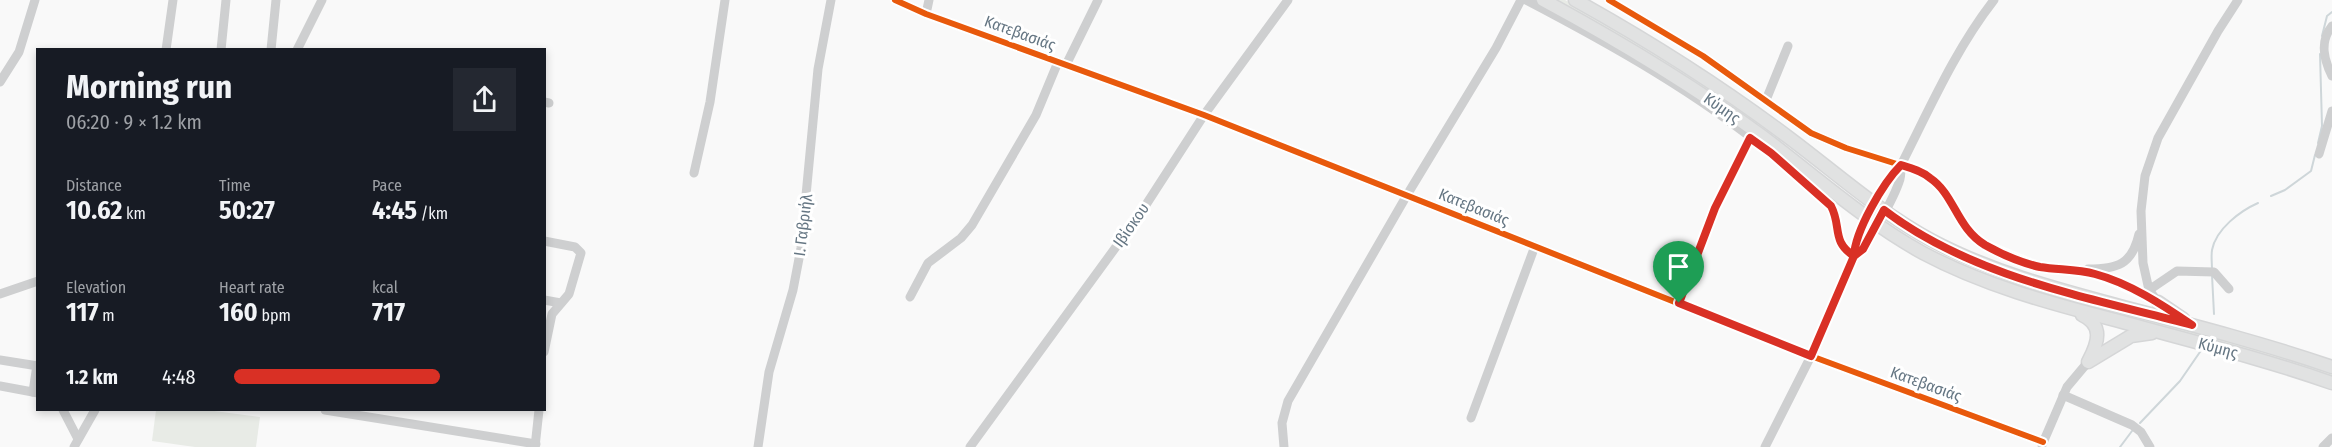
<!DOCTYPE html>
<meta charset="utf-8">
<style>
:root{--surface:#171b24;--page:#242831;--text:#f1f3f6;--muted:#9ea1a6;--accent:#d93025}
body{margin:0;font-family:"Fira Sans Condensed",sans-serif;background:var(--page);color:var(--text);height:100vh;display:flex;flex-direction:column;font-size:22px;white-space:nowrap}
*{box-sizing:border-box;margin:0}
p{font-size:20px;color:var(--muted)}
.icon{flex:none;width:33px;height:33px;fill:none;stroke:currentColor;stroke-width:2;stroke-linecap:round;stroke-linejoin:round}
.map{position:relative;flex:1;overflow:hidden}
.details{position:absolute;left:36px;top:48px;width:510px;height:363px;display:flex;flex-direction:column;background:var(--surface);border-radius:0px;box-shadow:0 3px 9px #0003}
.details>*{flex:none}
.pin{position:absolute;display:grid;place-items:center;width:51px;height:51px;color:#fff;margin:-62px -26px;border-radius:50% 50% 50% 0;rotate:-45deg;box-shadow:0 0 6px #0007}
.pin .icon{rotate:45deg}
.round{display:grid;place-items:center;flex:none;width:63px;height:63px;border-radius:0px;background:var(--page)}
.summary{display:flex;align-items:center;justify-content:space-between;height:102px;padding:0 30px}
h1{font-size:33px;font-weight:700;line-height:45px}
.metrics{display:grid;grid-template-columns:repeat(3,1fr);gap:9px;height:102px;padding:6px 30px}
.metrics div{display:grid;align-content:center}
.metrics b{font-size:26px;font-weight:700}
.metrics small{font-size:16px;font-weight:400}
.metrics p{font-size:16px}
ul{padding:0 30px;list-style:none;font-size:20px}
li{display:grid;grid-template-columns:96px 72px 1fr;align-items:center;height:45px}
li i{height:15px;border-radius:8px;background:var(--accent)}
.map>svg:first-child{display:block}
.grass{fill:#e8ebe6}
.lines{fill:none;stroke-linecap:round;stroke-linejoin:round}
.stream{stroke:#ced6d9;stroke-width:2}
.major-casing{stroke:#d5d6d7;stroke-width:15}
.minor{stroke:#cecfd0;stroke-width:9}
.major{stroke:#e1e2e2;stroke-width:12}
.cycleway-casing{stroke:#fff;stroke-width:10}
.cycleway{stroke:#e8590c;stroke-width:6}
.route-casing{stroke:#fff;stroke-width:12}
.route{stroke:#d93025;stroke-width:8}
.labels{text-anchor:middle;dominant-baseline:central;stroke-width:6;stroke-linejoin:round;paint-order:stroke}
.street-label{font-size:16px;fill:#657683;stroke:#fff}
</style>
<div class="map">
<svg width="2332" height="447" viewBox="0 0 2332 447">
<rect width="100%" height="100%" fill="#f9f9f9"/>
<g class="grass">
<path d="M 1553,0 L 1565,0 L 1652,49 L 1759,122 L 1755,126 Z"/>
<path d="M 2000,276 L 2247,345 L 2332,372 L 2332,378 L 2068,303 L 1997,281 Z"/>
<path d="M 156,410 L 207,410 L 260,417 L 256,447 L 195,447 L 152,441 Z"/>
</g>
<g class="lines">
<g class="stream">
<path d="M 2322,36 L 2327,16 L 2332,12"/>
<path d="M 2318,143 L 2322,126 L 2320,54"/>
<path d="M 2271,196 L 2285,190 L 2311,171 L 2315,155"/>
<path d="M 2212,270 C 2212,263 2211,256 2212,250 C 2216,229 2240,211 2258,203"/>
<path d="M 2212,275 L 2214,314"/>
<path d="M 2140,423 L 2180,381 L 2202,349"/>
<path d="M 2120,447 L 2132,431"/>
</g>
<defs>
<g id="major">
<path d="M 1543,0 C 1619,41 1692,85 1762,136 C 1815,176 1865,221 1923,253 C 1983,285 2049,303 2115,320 C 2187,340 2261,358 2332,383"/>
<path d="M 1575,0 C 1649,41 1720,86 1788,137 C 1835,172 1879,212 1931,240 C 1993,273 2060,290 2127,308 C 2196,326 2265,344 2332,367"/>
<path d="M 2158,302 L 2183,319"/>
<path d="M 2082,315 C 2104,325 2098,343 2089,360"/>
<path d="M 2088,362 L 2131,336 L 2152,333"/>
</g>
</defs>
<use href="#major" class="major-casing"/>
<g class="minor">
<path d="M 895,0 L 926,14 L 1204,115 L 1811,356 L 2043,442"/>
<path d="M 1526,0 C 1612,45 1698,93 1773,155 C 1793,171 1812,189 1831,206 C 1842,227 1831,241 1854,256"/>
<path d="M 1609,0 L 1703,56 L 1811,133 L 1846,148 L 1916,170 L 1928,176 L 1943,191 L 1964,226 L 1984,244 L 2038,266 L 2095,274 L 2158,302"/>
<path d="M 926,14 L 929,0"/>
<path d="M 2332,26 C 2319,42 2324,60 2332,76"/>
<path d="M 166,50 L 173,0"/>
<path d="M 221,50 L 226,0"/>
<path d="M 271,50 L 276,0"/>
<path d="M 297,50 L 322,0"/>
<path d="M 1066,65 L 1098,0"/>
<path d="M 0,82 L 19,52 L 35,0"/>
<path d="M 1766,100 L 1788,46"/>
<path d="M 544,102 L 549,103"/>
<path d="M 2319,154 L 2332,111"/>
<path d="M 694,173 L 710,102 L 725,0"/>
<path d="M 544,241 L 575,247 L 581,253 L 569,294 L 552,314 L 544,352"/>
<path d="M 1854,256 C 1868,246 1895,196 1900,179 C 1901,175 1901,170 1901,165"/>
<path d="M 2088,269 C 2117,269 2132,265 2139,234"/>
<path d="M 2149,290 L 2177,271 L 2214,272 L 2229,289"/>
<path d="M 0,294 L 38,281"/>
<path d="M 910,297 L 928,263 L 961,238 L 972,225 L 1036,115 L 1058,62"/>
<path d="M 544,300 L 561,303"/>
<path d="M 2158,302 L 2149,290 L 2143,263 L 2141,211 L 2145,176 L 2158,138 L 2218,31 L 2238,0"/>
<path d="M 1679,303 L 1715,208 L 1750,138"/>
<path d="M 0,360 L 38,366"/>
<path d="M 0,386 L 38,393"/>
<path d="M 33,392 L 37,365"/>
<path d="M 2063,395 L 2132,425 L 2141,432 L 2150,447"/>
<path d="M 63,410 L 78,439"/>
<path d="M 325,410 L 536,444"/>
<path d="M 1471,418 L 1535,246"/>
<path d="M 2042,445 L 2067,387 L 2088,362"/>
<path d="M 74,447 L 95,410"/>
<path d="M 535,447 L 539,410"/>
<path d="M 758,447 L 769,372 L 793,290 L 801,248 L 818,69 L 831,0"/>
<path d="M 970,447 L 1140,214 L 1204,115 L 1288,0"/>
<path d="M 1284,447 L 1282,423 L 1288,401 L 1407,195 L 1496,48 L 1521,0"/>
<path d="M 1765,447 L 1811,356 L 1854,256 C 1855,231 1883,183 1901,165 C 1930,108 1955,50 1994,0"/>
<path d="M 2323,447 L 2332,438"/>
</g>
<use href="#major" class="major"/>
<defs>
<g id="cycleway">
<path d="M 895,0 L 926,14 L 1204,115 L 1811,356 L 2043,442"/>
<path d="M 1609,0 L 1703,56 L 1811,133 L 1846,148 L 1916,170 L 1928,176 L 1943,191 L 1964,226 L 1984,244 L 2038,266 L 2095,274 L 2158,302"/>
</g>
</defs>
<use href="#cycleway" class="cycleway-casing"/>
<use href="#cycleway" class="cycleway"/>
</g>
<g class="lines">
<defs>
<path id="route" d="M 1679,303 L 1811,356 L 1854,256 C 1855,231 1883,183 1901,165 C 1911,168 1922,171 1930,178 C 1955,195 1956,227 1985,245 C 2001,254 2022,263 2040,267 C 2058,270 2077,269 2095,274 C 2129,283 2163,305 2192,325 C 2087,297 1972,277 1884,210 L 1863,249 L 1854,256 C 1831,241 1842,227 1831,206 L 1771,153 L 1750,138 L 1715,208 L 1679,303"/>
</defs>
<use href="#route" class="route-casing"/>
<use href="#route" class="route"/>
</g>
<g class="labels">
<g class="street-label">
<text transform="translate(1020 33) rotate(20)">Κατεβασιάς</text>
<text transform="translate(1722 108) rotate(35)">Κύμης</text>
<text transform="translate(1474 207) rotate(22)">Κατεβασιάς</text>
<text transform="translate(803 225) rotate(-83)">Ι. Γαβριήλ</text>
<text transform="translate(1131 225) rotate(-55)">Ιβίσκου</text>
<text transform="translate(2218 348) rotate(15)">Κύμης</text>
<text transform="translate(1926 384) rotate(20)">Κατεβασιάς</text>
</g>
</g>
</svg>
<div class="pin" style="left:1679px;top:303px;background:#1e9e55"><svg class="icon" aria-label="arrive" viewBox="0 0 24 24"><path d="M6 21V4h12l-3 4 3 4H6"/></svg></div>
<section class="details">
<div class="summary"><div><h1>Morning run</h1><p>06:20 · 9 × 1.2 km</p></div><a class="round"><svg class="icon" aria-label="share" viewBox="0 0 24 24"><path d="M12 15V3M7 8l5-5 5 5M5 13v7h14v-7"/></svg></a></div>
<div class="metrics">
<div><p>Distance</p><b>10.62<small> km</small></b></div>
<div><p>Time</p><b>50:27</b></div>
<div><p>Pace</p><b>4:45<small> /km</small></b></div>
</div>
<div class="metrics">
<div><p>Elevation</p><b>117<small> m</small></b></div>
<div><p>Heart rate</p><b>160<small> bpm</small></b></div>
<div><p>kcal</p><b>717</b></div>
</div>
<ul>
<li><b>1.2 km</b>4:48<i style="width:73%"></i></li>
</ul>
</section>
</div>
